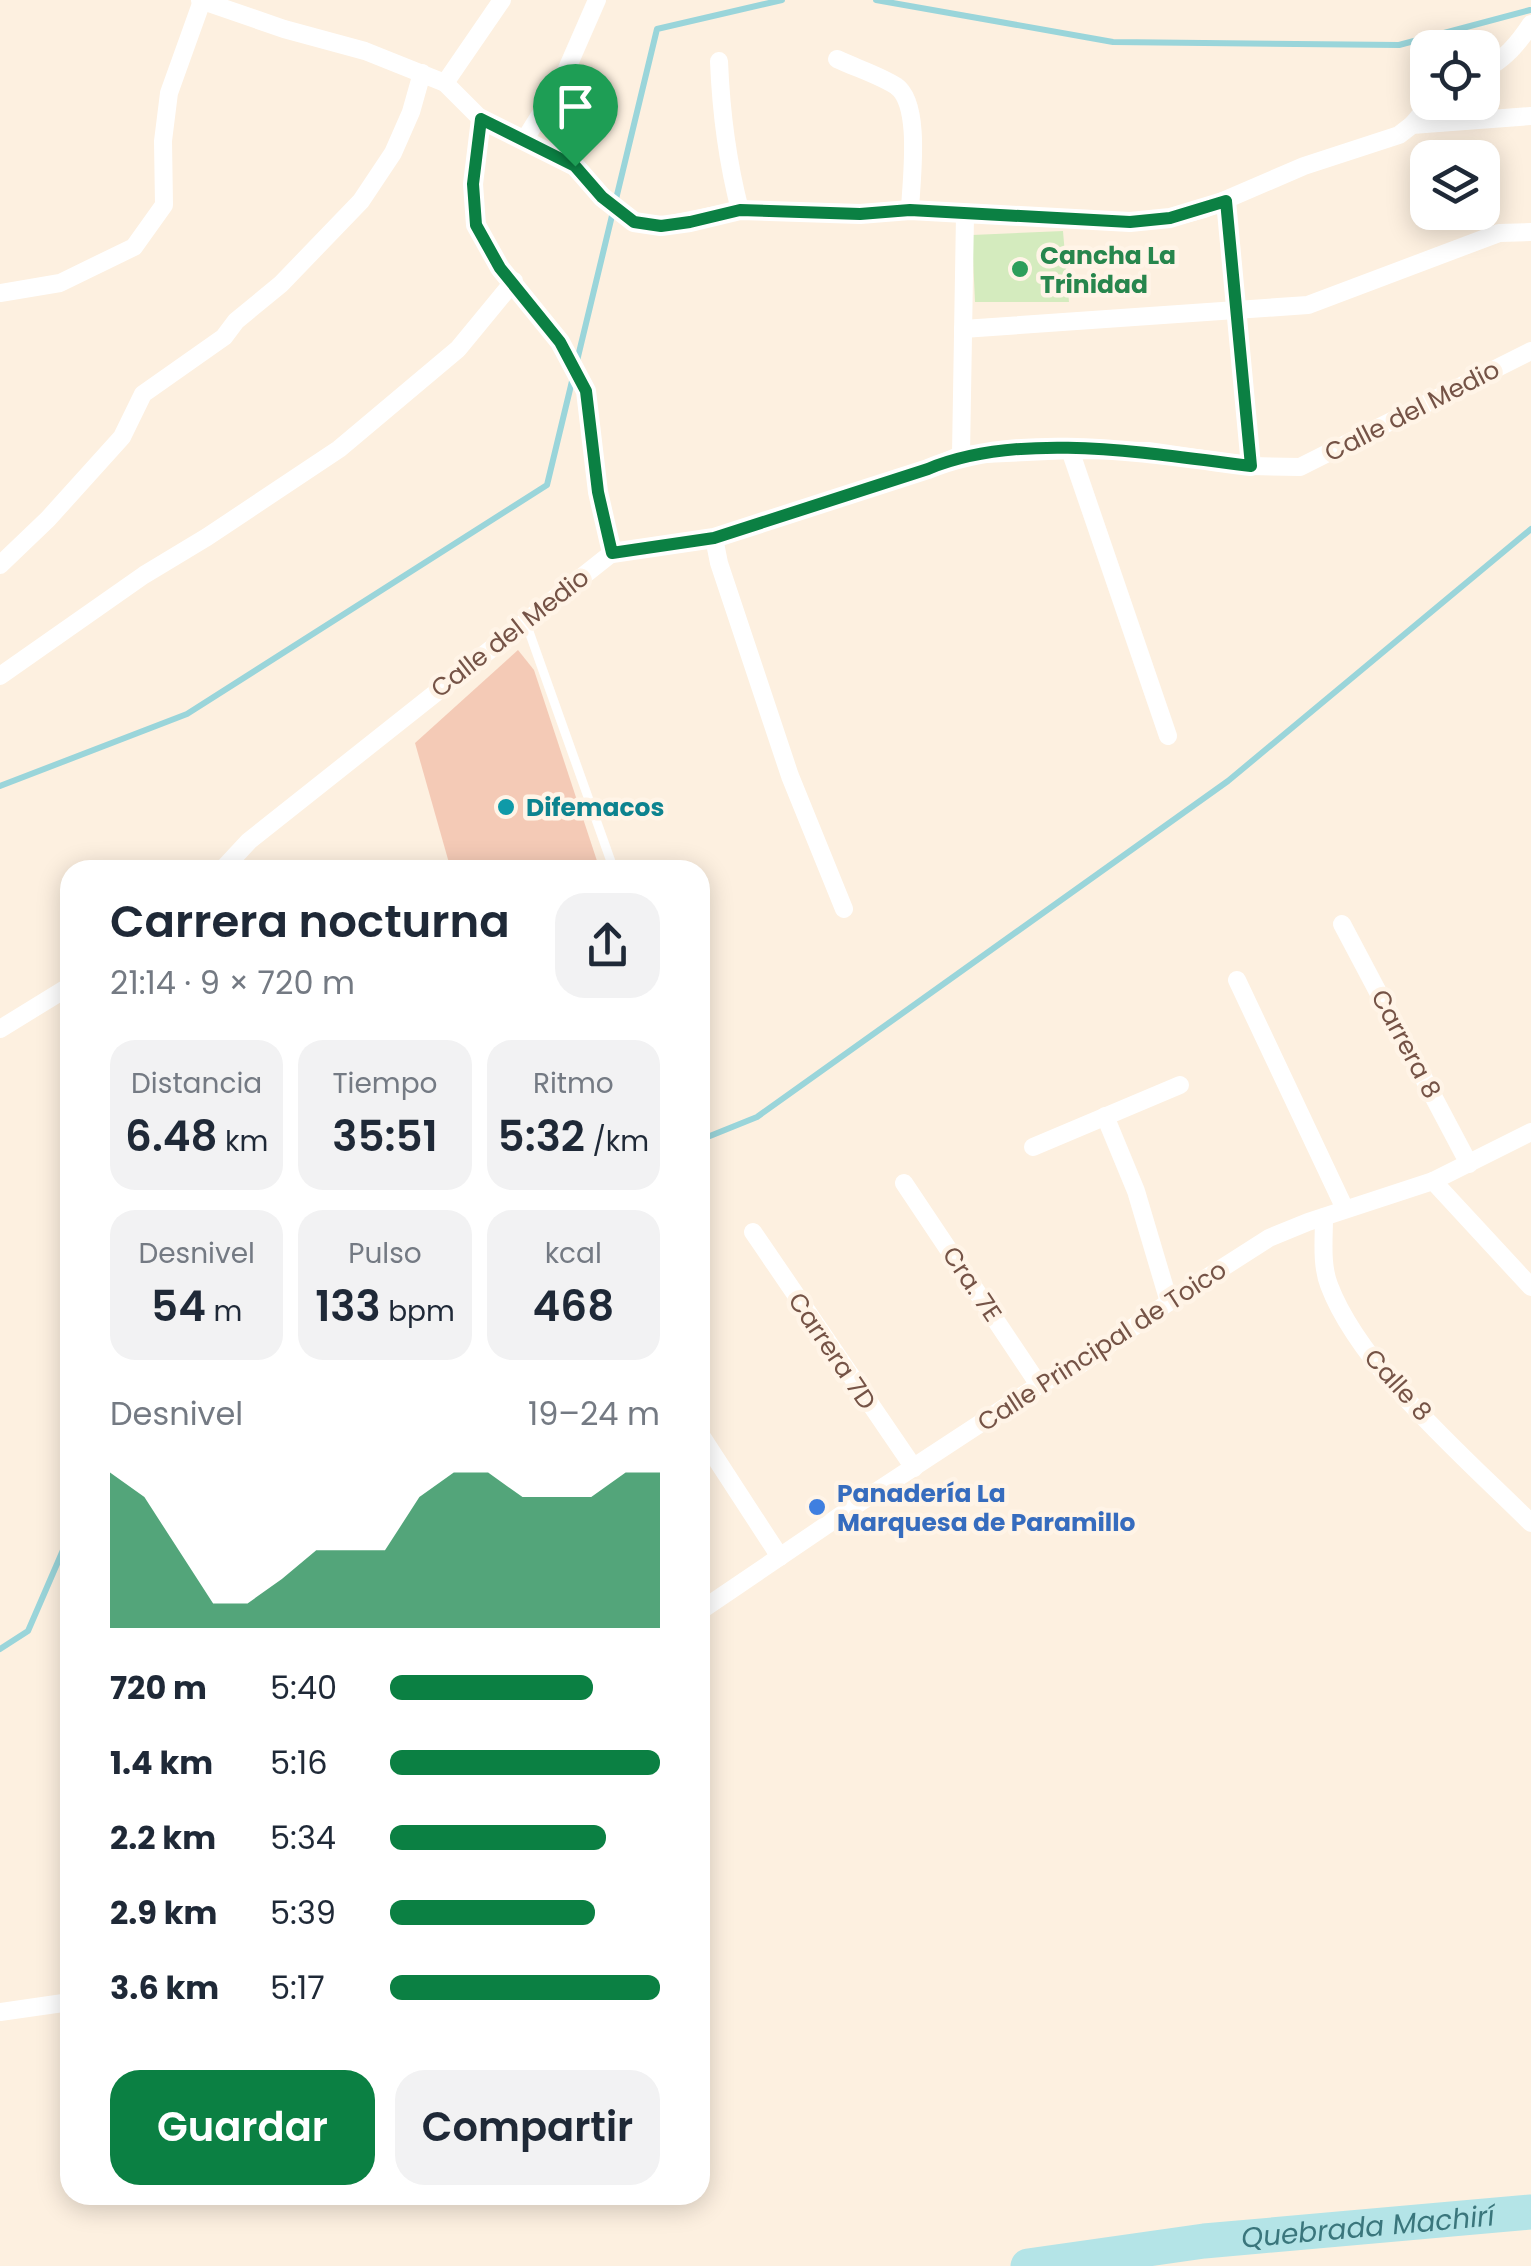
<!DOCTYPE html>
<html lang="es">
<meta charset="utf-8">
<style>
:root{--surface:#fff;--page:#f2f2f3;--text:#1f2937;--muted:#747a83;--accent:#0b8043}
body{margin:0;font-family:Poppins,sans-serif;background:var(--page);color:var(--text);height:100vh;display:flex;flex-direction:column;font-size:38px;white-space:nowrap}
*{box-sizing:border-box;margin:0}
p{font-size:32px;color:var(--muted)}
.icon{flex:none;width:55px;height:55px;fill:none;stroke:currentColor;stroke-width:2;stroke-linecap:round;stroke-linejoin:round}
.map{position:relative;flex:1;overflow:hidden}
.panel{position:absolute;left:60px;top:860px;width:650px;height:1345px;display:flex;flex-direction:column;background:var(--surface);border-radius:30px;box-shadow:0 5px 25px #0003}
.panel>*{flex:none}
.buttons{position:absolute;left:1410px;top:30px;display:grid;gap:20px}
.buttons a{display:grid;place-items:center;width:90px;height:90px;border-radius:20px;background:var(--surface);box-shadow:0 5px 25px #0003;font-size:50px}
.pin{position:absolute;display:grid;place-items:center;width:85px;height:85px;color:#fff;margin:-102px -42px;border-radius:50% 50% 50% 0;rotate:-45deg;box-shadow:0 0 10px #0007}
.pin .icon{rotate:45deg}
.round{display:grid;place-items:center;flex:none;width:105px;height:105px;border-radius:30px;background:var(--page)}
.overview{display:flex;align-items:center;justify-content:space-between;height:170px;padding:0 50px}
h1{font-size:45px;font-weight:600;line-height:75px}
.stats{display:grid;grid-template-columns:repeat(3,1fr);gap:15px;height:170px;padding:10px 50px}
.stats div{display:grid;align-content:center;border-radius:25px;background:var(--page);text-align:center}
.stats b{font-size:42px;font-weight:600}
.stats small{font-size:28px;font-weight:400}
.stats p{font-size:28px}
.chart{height:280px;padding:20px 50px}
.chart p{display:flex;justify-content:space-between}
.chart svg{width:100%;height:180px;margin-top:10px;fill:var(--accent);opacity:.7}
.cta{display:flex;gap:20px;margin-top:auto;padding:20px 50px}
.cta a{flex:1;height:115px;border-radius:30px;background:var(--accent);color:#fff;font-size:40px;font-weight:600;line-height:115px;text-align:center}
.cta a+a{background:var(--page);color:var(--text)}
ul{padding:0 50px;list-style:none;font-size:32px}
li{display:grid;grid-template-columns:160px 120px 1fr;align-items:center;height:75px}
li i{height:25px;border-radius:12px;background:var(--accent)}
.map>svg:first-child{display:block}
.green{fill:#d4ebbe}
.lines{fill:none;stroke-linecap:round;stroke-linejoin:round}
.stream{stroke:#9ad5da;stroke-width:6}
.river{stroke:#b4e4e7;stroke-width:35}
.building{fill:#f4cab6}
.lane{stroke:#fff;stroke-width:9}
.street{stroke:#fff;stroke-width:18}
.route-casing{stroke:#fff;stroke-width:20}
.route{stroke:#0b8043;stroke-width:12}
.leisure-dot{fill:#2e9e5b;stroke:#fff4e7;stroke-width:4}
.culture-dot{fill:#0f9aa8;stroke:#fff4e7;stroke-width:4}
.shop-dot{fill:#3f7fe0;stroke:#fff4e7;stroke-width:4}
.labels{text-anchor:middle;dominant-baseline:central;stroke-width:9;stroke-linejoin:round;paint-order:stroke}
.leisure-label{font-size:25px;font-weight:bold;fill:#27864d;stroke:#fff4e7;text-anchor:start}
.street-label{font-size:25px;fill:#755346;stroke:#fff4e7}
.culture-label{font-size:25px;font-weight:bold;fill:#0d838f;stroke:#fff4e7;text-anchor:start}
.shop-label{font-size:25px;font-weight:bold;fill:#366cbe;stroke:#fff4e7;text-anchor:start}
.water-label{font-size:28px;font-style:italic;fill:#3a767c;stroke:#fff4e7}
</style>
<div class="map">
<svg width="1531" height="2266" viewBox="0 0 1531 2266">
<rect width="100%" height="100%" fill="#fdf0e0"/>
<path class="green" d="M 1063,231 L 1069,302 L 975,302 L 972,235 Z"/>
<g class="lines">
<g class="stream">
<path d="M 876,0 L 1113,42 L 1399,45 L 1530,10"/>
<path d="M 576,365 L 657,29 L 782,0"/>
<path d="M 0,786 L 187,714 L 547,485 L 573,377"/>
<path d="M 700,1140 L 757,1117 L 1228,781 L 1531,529"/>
<path d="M 0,1649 L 28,1631 L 70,1534"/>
</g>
<path class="river" id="s1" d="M 1028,2266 L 1204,2241 L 1531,2212"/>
</g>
<path class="building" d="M 518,650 L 534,670 L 600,870 L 451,870 L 415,743 Z"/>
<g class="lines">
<path class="lane" d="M 526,623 L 614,870"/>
<g class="street">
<path d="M 200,0 L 284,29 L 365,51 L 445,83 L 481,119 L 575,165 L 602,197 L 634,221 L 661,226 L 740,210 L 860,214 L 910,210 L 1130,222 L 1170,218 L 1204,209 L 1304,166 L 1399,135 L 1412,125 L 1531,116"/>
<path d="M 837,59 C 856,68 879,75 896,86 C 922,104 911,181 910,210"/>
<path d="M 719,61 C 721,112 727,160 740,210"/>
<path d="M 1482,71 C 1504,60 1518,44 1531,24"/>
<path d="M 445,83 L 502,0"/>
<path d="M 481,119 L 473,184 L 476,225 L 500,268 L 560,342 L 586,391 L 598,492 L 612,553"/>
<path d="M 1412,125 L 1431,102"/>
<path d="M 525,139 L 562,80 L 597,0"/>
<path d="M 1226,201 L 1251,466"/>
<path d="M 0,293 L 60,283 L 134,247 L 164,205 L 163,141 L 169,93 L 202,1"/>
<path d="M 963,329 L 1308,305 L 1499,233 L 1531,232"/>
<path d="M 1070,450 L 1168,736"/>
<path d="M 961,455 L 965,215"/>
<path d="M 714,538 L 719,563 L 790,776 L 844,909"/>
<path d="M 0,565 L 48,519 L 122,437 L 143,394 L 224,337 L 236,321 L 281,284 L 361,201 L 393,153 L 411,112 L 422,73"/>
<path d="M 0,676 L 144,575 L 207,537 L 339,449 L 458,349 L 514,281"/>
<path d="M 222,870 L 249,841 L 612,553 L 714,538 L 927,469 L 961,455 L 1070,450 L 1148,451 L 1251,466 L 1300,467 L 1531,351"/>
<path d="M 1342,924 L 1469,1164"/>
<path d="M 1237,980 L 1345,1209"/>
<path d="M 0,1029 L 70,986"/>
<path d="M 1105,1116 L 1136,1191 L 1169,1302"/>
<path d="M 1033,1147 L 1180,1085"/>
<path d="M 1433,1181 L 1531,1287"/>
<path d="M 904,1183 L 1039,1385"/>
<path d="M 1324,1217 C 1324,1239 1321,1264 1329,1285 C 1360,1368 1468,1460 1531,1523"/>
<path d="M 753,1232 L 914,1468"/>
<path d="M 700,1434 L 780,1557"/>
<path d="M 700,1611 L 859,1503 L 1039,1385 L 1081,1364 L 1169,1302 L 1269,1238 L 1308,1222 L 1433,1181 L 1531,1132"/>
<path d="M 0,2012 L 70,2002"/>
</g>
</g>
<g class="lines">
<defs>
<path id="route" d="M 481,119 L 575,166 L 602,197 L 634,222 L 661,226 L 690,222 L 740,210 L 860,214 L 910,210 L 1130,222 L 1170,218 L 1226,201 L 1251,466 C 1153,454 1021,430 928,469 L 714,538 L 612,553 L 598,492 L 586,391 L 560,342 L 500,268 L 476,225 L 473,184 Z"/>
</defs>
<use href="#route" class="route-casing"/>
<use href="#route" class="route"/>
</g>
<circle class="leisure-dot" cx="1020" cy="269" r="10"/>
<circle class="culture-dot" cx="506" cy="807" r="10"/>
<circle class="shop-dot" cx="817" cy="1507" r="10"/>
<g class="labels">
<g class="leisure-label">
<text x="1040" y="255">Cancha La<tspan x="1040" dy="29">Trinidad</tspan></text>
</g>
<g class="street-label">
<text transform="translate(1412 411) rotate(-27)">Calle del Medio</text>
<text transform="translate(510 633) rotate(-38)">Calle del Medio</text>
<text transform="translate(1406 1044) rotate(62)">Carrera 8</text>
<text transform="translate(972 1284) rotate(56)">Cra. 7E</text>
<text transform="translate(1102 1346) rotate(-33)">Calle Principal de Toico</text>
<text transform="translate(832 1351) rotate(56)">Carrera 7D</text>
<text transform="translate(1398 1385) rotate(48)">Calle 8</text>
</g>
<g class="culture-label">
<text x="526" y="807">Difemacos</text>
</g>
<g class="shop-label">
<text x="837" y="1493">Panadería La<tspan x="837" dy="29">Marquesa de Paramillo</tspan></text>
</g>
<g class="water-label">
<text stroke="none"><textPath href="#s1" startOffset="342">Quebrada Machirí</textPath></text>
</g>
</g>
</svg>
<div class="buttons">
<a><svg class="icon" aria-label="locate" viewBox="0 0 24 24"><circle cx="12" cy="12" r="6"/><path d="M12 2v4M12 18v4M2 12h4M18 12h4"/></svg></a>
<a><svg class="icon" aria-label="layers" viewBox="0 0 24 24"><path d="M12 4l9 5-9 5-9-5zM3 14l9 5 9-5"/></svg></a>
</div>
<div class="pin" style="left:575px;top:166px;background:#1e9e55"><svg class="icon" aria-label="arrive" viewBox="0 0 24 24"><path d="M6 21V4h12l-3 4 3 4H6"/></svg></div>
<section class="panel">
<div class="overview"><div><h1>Carrera nocturna</h1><p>21:14 · 9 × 720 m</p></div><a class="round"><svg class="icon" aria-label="share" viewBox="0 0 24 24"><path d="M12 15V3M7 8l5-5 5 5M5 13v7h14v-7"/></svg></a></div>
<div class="stats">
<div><p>Distancia</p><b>6.48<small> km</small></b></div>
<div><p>Tiempo</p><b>35:51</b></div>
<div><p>Ritmo</p><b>5:32<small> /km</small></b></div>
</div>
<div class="stats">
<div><p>Desnivel</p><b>54<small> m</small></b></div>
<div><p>Pulso</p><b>133<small> bpm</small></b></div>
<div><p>kcal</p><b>468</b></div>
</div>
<div class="chart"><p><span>Desnivel</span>19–24 m</p>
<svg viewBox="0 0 160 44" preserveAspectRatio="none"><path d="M0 44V6L10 12L20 25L30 38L40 38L50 32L60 25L70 25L80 25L90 12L100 6L110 6L120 12L130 12L140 12L150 6L160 6V44z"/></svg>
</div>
<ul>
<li><b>720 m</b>5:40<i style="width:75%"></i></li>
<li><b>1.4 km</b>5:16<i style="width:100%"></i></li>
<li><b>2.2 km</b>5:34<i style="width:80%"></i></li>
<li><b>2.9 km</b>5:39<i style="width:76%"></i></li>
<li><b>3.6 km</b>5:17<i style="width:100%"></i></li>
</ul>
<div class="cta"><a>Guardar</a><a>Compartir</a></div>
</section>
</div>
